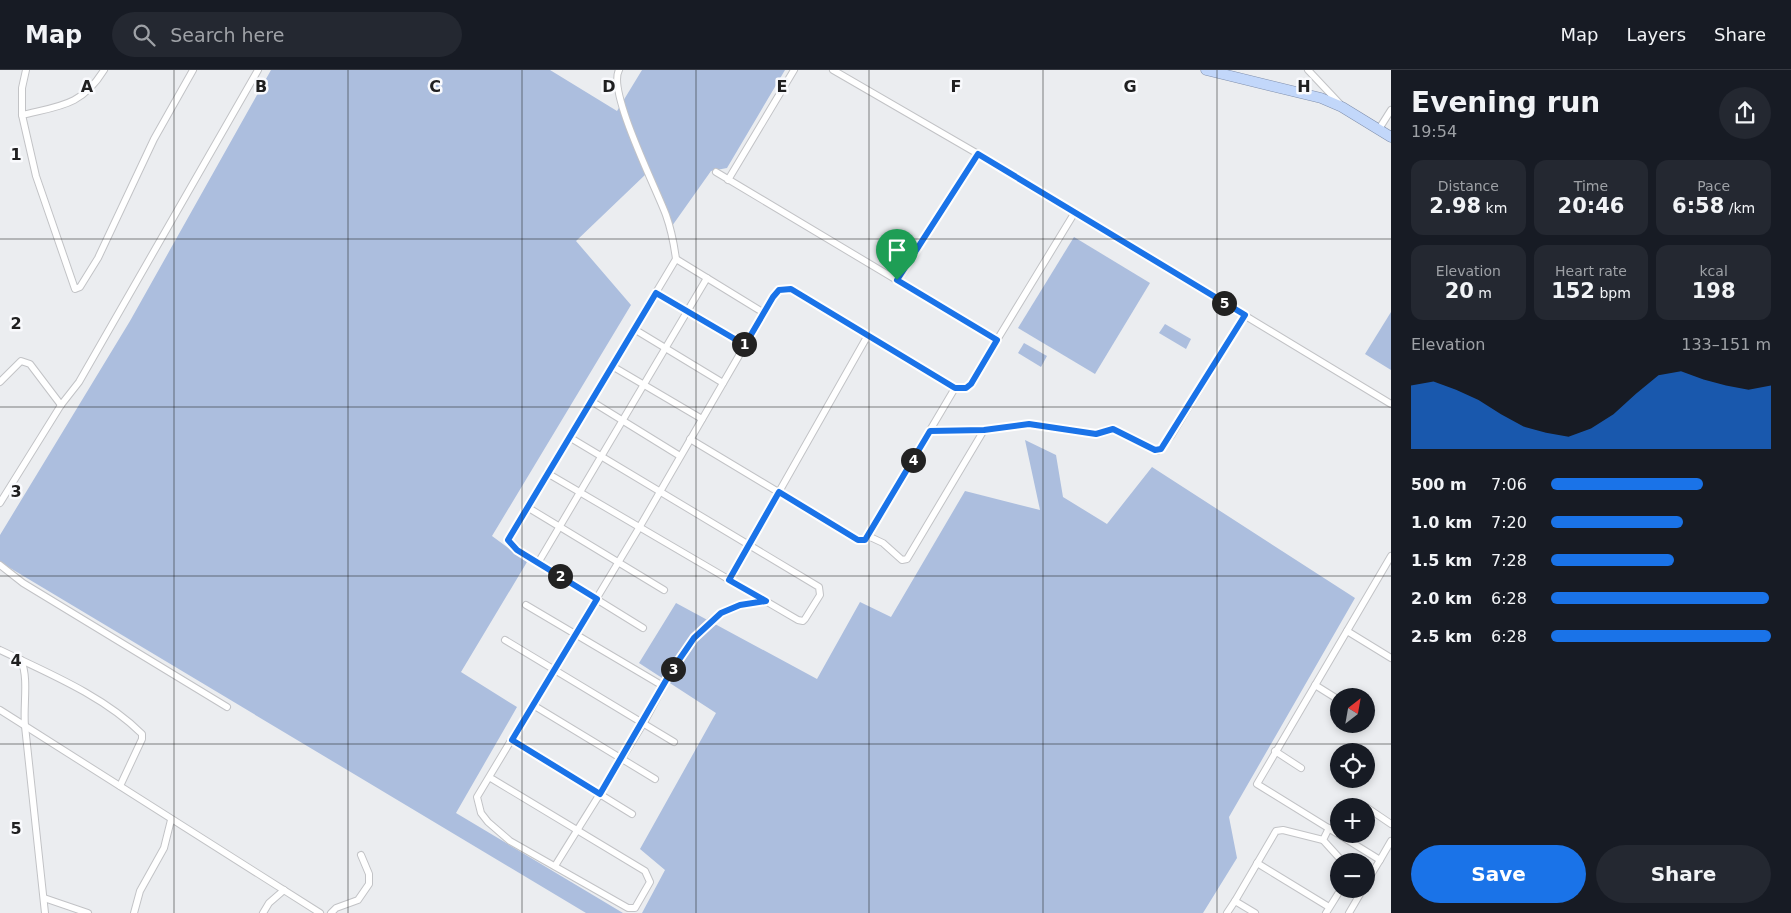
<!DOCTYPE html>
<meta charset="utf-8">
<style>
:root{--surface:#171b24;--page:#242831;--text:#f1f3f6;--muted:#9ea1a6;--line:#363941;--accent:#1a73e8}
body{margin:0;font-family:"DejaVu Sans",sans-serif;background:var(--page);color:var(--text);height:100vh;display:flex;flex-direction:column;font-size:19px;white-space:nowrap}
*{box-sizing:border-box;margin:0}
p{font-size:16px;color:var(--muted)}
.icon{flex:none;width:28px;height:28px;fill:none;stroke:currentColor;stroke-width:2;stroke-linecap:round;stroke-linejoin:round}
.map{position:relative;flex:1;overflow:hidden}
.details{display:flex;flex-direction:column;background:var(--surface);width:400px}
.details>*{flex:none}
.needle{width:32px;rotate:31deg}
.fabs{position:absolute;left:1330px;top:618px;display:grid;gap:10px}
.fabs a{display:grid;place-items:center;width:45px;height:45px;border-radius:50%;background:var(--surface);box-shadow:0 2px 8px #0003;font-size:25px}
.pin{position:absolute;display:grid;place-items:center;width:42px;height:42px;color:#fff;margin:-51px -21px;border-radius:50% 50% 50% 0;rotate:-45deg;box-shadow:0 0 5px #0007}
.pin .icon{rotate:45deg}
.km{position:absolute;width:25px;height:25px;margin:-12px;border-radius:50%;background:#222;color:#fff;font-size:14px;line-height:25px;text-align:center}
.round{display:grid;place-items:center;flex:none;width:52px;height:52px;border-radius:26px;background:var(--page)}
.overview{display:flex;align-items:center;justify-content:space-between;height:85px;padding:0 20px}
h1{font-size:28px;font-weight:600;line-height:38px}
.metrics{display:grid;grid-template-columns:repeat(3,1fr);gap:8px;height:85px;padding:5px 20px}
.metrics div{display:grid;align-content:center;border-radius:12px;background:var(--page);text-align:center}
.metrics b{font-size:21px;font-weight:600}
.metrics small{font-size:14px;font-weight:400}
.metrics p{font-size:14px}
.chart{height:140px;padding:10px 20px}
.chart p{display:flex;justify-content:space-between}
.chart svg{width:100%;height:90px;margin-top:5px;fill:var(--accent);opacity:.7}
.cta{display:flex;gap:10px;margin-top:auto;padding:10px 20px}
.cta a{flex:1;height:58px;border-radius:30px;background:var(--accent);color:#fff;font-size:20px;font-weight:600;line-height:58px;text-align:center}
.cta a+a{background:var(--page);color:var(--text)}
ul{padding:0 20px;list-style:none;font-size:16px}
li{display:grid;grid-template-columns:80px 60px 1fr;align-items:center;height:38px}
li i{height:12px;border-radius:6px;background:var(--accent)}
header{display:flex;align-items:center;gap:30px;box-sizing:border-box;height:70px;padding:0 25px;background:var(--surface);border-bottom:1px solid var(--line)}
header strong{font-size:24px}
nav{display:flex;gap:28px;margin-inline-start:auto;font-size:18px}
.search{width:350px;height:45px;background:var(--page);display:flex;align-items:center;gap:12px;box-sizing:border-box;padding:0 18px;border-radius:28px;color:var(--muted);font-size:19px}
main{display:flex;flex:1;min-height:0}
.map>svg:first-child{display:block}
.green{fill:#acbede}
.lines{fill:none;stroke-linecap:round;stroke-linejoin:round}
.minor-casing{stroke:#c2c3c6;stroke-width:8}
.trunk-casing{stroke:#8090ad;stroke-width:11}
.minor{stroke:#fff;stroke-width:6}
.trunk{stroke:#c2d7fa;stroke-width:10}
.route-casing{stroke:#fff;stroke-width:10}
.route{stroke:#1a73e8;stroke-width:6}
.grid{fill:none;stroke:#202021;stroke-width:1;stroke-opacity:0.55}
.grid-label{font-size:16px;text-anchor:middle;font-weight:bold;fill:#202021;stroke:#f9fafd;stroke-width:5;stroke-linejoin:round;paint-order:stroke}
</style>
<header>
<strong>Map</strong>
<div class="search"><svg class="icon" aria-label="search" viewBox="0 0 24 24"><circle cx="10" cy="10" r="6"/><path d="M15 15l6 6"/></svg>Search here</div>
<nav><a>Map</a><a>Layers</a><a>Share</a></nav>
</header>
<main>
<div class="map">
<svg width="1391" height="843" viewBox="0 0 1391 843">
<rect width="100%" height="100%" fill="#ebedf0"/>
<g class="green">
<path d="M 271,0 L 550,0 L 617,41 L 642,0 L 785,0 L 727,98 L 711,101 L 672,156 L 646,104 L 576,171 L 631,235 L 492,466 L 527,492 L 461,602 L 517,637 L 456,743 L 623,843 L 586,843 L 0,492 L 0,465 L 130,251 Z"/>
<path d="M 1074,167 L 1150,213 L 1095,304 L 1018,258 Z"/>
<path d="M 1391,242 L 1391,300 L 1365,284 Z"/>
<path d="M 1165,254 L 1191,269 L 1186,279 L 1159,263 Z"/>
<path d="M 1024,273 L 1047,286 L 1041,297 L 1018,283 Z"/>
<path d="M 1025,370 L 1056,385 L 1063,427 L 1107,454 L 1152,397 L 1355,528 L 1229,747 L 1237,788 L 1203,843 L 642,843 L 665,800 L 640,779 L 716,643 L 639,593 L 676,533 L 817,609 L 860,532 L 891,547 L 965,421 L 1040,440 Z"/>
</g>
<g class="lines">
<defs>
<g id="minor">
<path d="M 26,0 L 22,18 L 22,45 L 36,106 L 75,219 L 80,217 L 98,188 L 154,69 L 193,0"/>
<path d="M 619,0 C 607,21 656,118 666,145 C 671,159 674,174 676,189 L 508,470 L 517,480 L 643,558"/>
<path d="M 833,0 L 978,84 L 1391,334"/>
<path d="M 1308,0 L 1340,34"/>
<path d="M 22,45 C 59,36 82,36 104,0"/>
<path d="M 1379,59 L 1391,40"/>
<path d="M 716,102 L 997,270 L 1075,142"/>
<path d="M 728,110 L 794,0"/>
<path d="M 676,189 L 764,243"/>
<path d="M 897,210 L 978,84"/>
<path d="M 656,223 L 745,275"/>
<path d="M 634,259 L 723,313"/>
<path d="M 612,296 L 702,349"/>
<path d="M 0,312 L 21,291 L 30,294 L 61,335"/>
<path d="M 591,331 L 680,386"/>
<path d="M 930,361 L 984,360 L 1029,354 L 1096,364 L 1113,359 L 1158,381 L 1171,366 L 1245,245"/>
<path d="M 690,369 L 848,464 L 858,470 L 865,470 L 955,318"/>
<path d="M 547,403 L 798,550 L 803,551 L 805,549 L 820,525 L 819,517 L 569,367"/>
<path d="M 0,433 L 61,335 L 79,312 L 258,0"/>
<path d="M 527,437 L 664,520"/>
<path d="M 868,466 L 883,473 L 902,490 L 907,489 L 984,360"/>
<path d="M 538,493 L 707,208"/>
<path d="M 0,495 L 23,513 L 227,637"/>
<path d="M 729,510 L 868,265"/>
<path d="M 526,535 L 663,616"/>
<path d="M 1347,561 L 1391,588"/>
<path d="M 505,570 L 674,672"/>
<path d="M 0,580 C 48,603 104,626 142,664 L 142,669 L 120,716"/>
<path d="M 21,590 C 29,609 23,635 25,656 L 45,843"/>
<path d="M 1315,615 L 1339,630"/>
<path d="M 533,635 L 655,709"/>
<path d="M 0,640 L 320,843"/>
<path d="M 512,670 L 632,744"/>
<path d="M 1275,681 L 1301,698"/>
<path d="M 489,707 L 645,801 L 650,812 L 635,838 L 628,838 L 510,771 L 488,752 L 481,743 L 477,727 L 489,707 L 639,458 L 773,227 L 779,220 L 791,219 L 955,318 L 966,318 L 971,314 L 997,270"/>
<path d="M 1366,737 L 1391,754"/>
<path d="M 1329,758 L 1323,770 L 1342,791"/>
<path d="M 1380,790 L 1391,771"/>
<path d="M 1257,793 L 1329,837"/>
<path d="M 555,796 C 584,749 614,702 643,654 C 665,616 683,567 722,543 C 735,535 751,534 765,531"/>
<path d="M 1366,813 L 1380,790 L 1257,714 L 1391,486"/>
<path d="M 44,828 L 88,843"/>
<path d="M 1235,831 L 1276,761 L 1283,760 L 1323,770"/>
<path d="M 134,843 L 140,821 L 164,778 L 171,750"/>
<path d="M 263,843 L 269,833 L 284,820"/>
<path d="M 331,843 L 336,838 L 358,830 L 369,814 L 369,804 L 361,785"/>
<path d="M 1227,843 L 1235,831 L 1255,843"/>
<path d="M 1326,843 L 1341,819"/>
<path d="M 1349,843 L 1363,819"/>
</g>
<path id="trunk" d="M 1206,0 L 1321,28 L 1342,37 L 1391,67"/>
</defs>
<use href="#minor" class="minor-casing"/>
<use href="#trunk" class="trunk-casing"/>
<use href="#minor" class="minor"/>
<use href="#trunk" class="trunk"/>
</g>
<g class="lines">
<defs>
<path id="route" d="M 978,84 L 1245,245 L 1161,379 L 1155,380 L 1113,359 L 1096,364 L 1029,354 L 984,360 L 930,361 L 865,470 L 858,470 L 779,422 L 729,510 L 766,531 L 740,535 L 721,543 L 694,568 L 672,600 L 600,724 L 512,670 L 597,529 L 517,480 L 508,470 L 656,223 L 745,275 L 773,227 L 779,220 L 791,219 L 955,318 L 966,318 L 971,314 L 997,270 L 897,210 Z"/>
</defs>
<use href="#route" class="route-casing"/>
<use href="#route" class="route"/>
</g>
<path class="grid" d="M 174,0 L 174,843M 348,0 L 348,843M 522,0 L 522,843M 696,0 L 696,843M 869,0 L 869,843M 1043,0 L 1043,843M 1217,0 L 1217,843M 0,169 L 1391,169M 0,337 L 1391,337M 0,506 L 1391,506M 0,674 L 1391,674"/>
<g class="grid-label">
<text x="87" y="22">A</text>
<text x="261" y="22">B</text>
<text x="435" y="22">C</text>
<text x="609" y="22">D</text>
<text x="782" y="22">E</text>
<text x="956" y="22">F</text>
<text x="1130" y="22">G</text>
<text x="1304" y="22">H</text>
<text x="16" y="90">1</text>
<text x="16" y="259">2</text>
<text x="16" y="427">3</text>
<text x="16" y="596">4</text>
<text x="16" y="764">5</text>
</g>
</svg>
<div class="fabs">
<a><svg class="needle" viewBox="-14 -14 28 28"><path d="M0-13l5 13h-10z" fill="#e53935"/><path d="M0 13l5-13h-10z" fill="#9ea1a6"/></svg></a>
<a><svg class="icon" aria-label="locate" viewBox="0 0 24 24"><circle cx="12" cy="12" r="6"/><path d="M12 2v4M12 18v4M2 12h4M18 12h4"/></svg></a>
<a>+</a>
<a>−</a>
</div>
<div class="pin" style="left:897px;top:210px;background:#1e9e55"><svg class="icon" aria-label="arrive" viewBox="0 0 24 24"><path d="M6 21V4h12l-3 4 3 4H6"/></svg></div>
<b class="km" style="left:744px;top:274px">1</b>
<b class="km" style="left:560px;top:506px">2</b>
<b class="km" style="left:673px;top:599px">3</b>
<b class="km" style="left:913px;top:390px">4</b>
<b class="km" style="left:1224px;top:233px">5</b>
</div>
<section class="details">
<div class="overview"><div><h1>Evening run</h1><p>19:54</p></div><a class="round"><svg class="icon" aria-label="share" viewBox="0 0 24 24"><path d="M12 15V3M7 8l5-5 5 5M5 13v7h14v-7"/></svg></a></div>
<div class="metrics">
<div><p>Distance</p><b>2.98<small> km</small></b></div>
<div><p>Time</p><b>20:46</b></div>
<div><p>Pace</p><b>6:58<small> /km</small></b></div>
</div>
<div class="metrics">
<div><p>Elevation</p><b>20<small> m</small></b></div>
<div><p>Heart rate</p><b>152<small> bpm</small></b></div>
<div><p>kcal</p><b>198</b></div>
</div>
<div class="chart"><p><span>Elevation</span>133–151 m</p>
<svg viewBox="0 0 160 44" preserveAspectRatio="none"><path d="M0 44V13L10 11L20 15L30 20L40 27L50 33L60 36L70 38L80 34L90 27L100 17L110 8L120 6L130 10L140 13L150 15L160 13V44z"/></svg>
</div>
<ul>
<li><b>500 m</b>7:06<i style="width:69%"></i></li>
<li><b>1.0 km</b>7:20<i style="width:60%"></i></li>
<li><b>1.5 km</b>7:28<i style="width:56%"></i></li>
<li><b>2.0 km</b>6:28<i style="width:99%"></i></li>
<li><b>2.5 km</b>6:28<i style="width:100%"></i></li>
</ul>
<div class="cta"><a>Save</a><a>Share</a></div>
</section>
</main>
